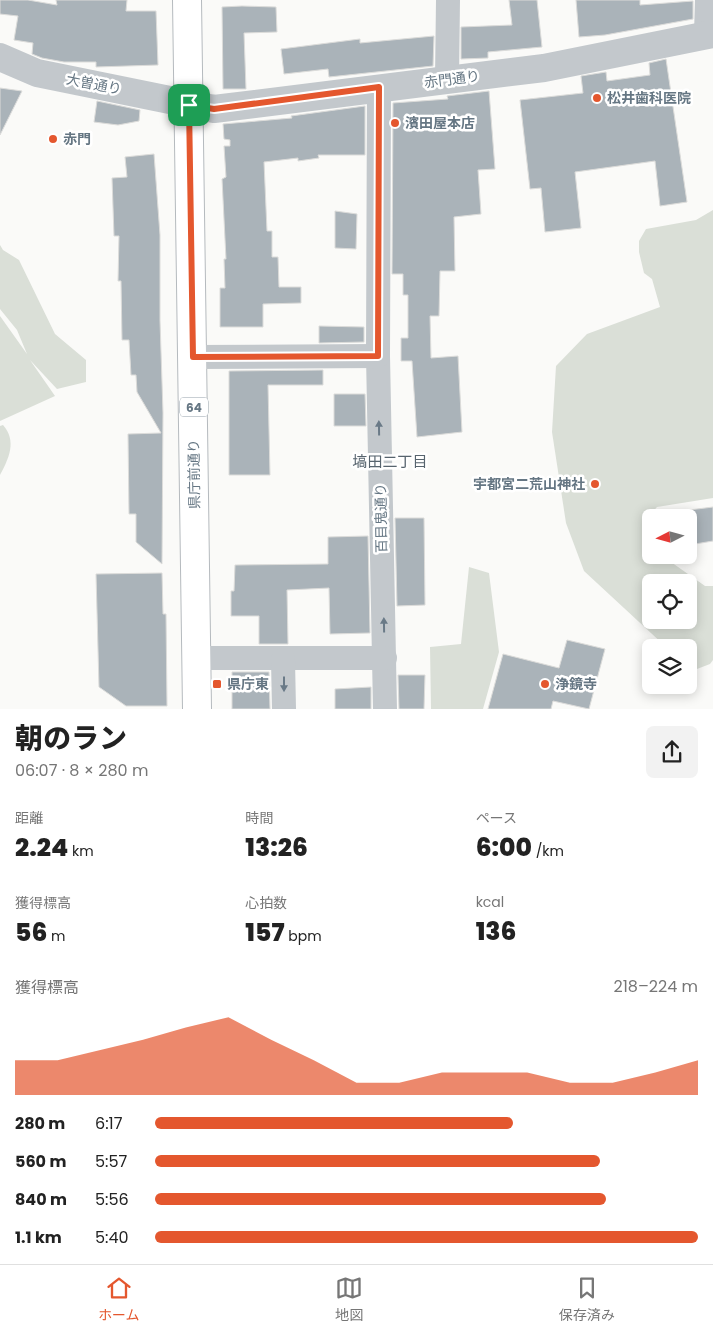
<!DOCTYPE html>
<html lang="ja">
<meta charset="utf-8">
<style>
:root{--surface:#fff;--page:#f2f2f2;--text:#222;--muted:#767676;--line:#e0e0e0;--accent:#e4572e}
body{margin:0;font-family:Poppins,"Noto Sans JP",sans-serif;background:var(--page);color:var(--text);height:100vh;display:flex;flex-direction:column;font-size:19px;white-space:nowrap}
*{box-sizing:border-box;margin:0}
p{font-size:16px;color:var(--muted)}
.icon{flex:none;width:28px;height:28px;fill:none;stroke:currentColor;stroke-width:2;stroke-linecap:round;stroke-linejoin:round}
.map{position:relative;height:709px;overflow:hidden}
.drawer{display:flex;flex-direction:column;background:var(--surface);flex:1}
.drawer>*{flex:none}
.needle{width:32px;rotate:264deg}
.fabs{position:absolute;left:642px;top:509px;display:grid;gap:10px}
.fabs a{display:grid;place-items:center;width:55px;height:55px;border-radius:8px;background:var(--surface);box-shadow:0 2px 12px #0003;font-size:25px}
.pin{position:absolute;display:grid;place-items:center;width:42px;height:42px;color:#fff;margin:-21px;border-radius:10px;box-shadow:0 2px 8px #0006}
.round{display:grid;place-items:center;flex:none;width:52px;height:52px;border-radius:8px;background:var(--page)}
.summary{display:flex;align-items:center;justify-content:space-between;height:85px;padding:0 15px}
h1{font-size:28px;font-weight:800;line-height:38px}
.stats{display:grid;grid-template-columns:repeat(3,1fr);gap:8px;height:85px;padding:5px 15px}
.stats div{display:grid;align-content:center}
.stats b{font-size:25px;font-weight:800}
.stats small{font-size:14px;font-weight:400}
.stats p{font-size:14px}
.chart{height:140px;padding:10px 15px}
.chart p{display:flex;justify-content:space-between}
.chart svg{width:100%;height:90px;margin-top:5px;fill:var(--accent);opacity:.7}
ul{padding:0 15px;list-style:none;font-size:16px}
li{display:grid;grid-template-columns:80px 60px 1fr;align-items:center;height:38px}
li i{height:12px;border-radius:6px;background:var(--accent)}
.tab-bar{display:flex;justify-content:space-around;align-items:center;height:70px;border-top:1px solid var(--line);background:var(--surface);font-size:14px;color:var(--muted)}
.tab-bar a{display:grid;justify-items:center;gap:2px}
.tab-bar .active{color:var(--accent)}
.map>svg:first-child{display:block}
.green{fill:#dadfd7;fill-rule:evenodd}
.building{fill:#aab3b9;stroke:#dcdcda}
.lines{fill:none;stroke-linecap:round;stroke-linejoin:round}
.primary-casing{stroke:#b5babe;stroke-width:30}
.minor{stroke:#c3c8cc;stroke-width:24}
.tertiary{stroke:#c3c8cc;stroke-width:28}
.primary{stroke:#fff;stroke-width:28}
.oneway{fill:#6a7a87}
.route-casing{stroke:#fff;stroke-width:10}
.route{stroke:#e4572e;stroke-width:6}
.poi-dot{fill:#e4572e;stroke:#fff;stroke-width:2}
.labels{text-anchor:middle;dominant-baseline:central;stroke-width:5;stroke-linejoin:round;paint-order:stroke}
.shield{fill:#fff;stroke:#939fa8;stroke-width:1}
.shield-label{font-size:12px;font-weight:bold;fill:#657683}
.street-label{font-size:14px;fill:#657683;stroke:#fff}
.poi-label{font-size:14px;font-weight:bold;fill:#657683;stroke:#fff;text-anchor:start}
.neighbourhood-label{font-size:15px;fill:#57646e;stroke:#fff}
</style>
<div class="map">
<svg width="713" height="709" viewBox="0 0 713 709">
<rect width="100%" height="100%" fill="#fafaf8"/>
<g class="green">
<path d="M 713,210 L 713,498 L 657,507 L 650,515 L 651,555 L 661,555 L 705,586 L 713,586 L 713,660 L 710,664 L 697,669 L 689,663 L 689,648 L 665,646 L 584,571 L 566,523 L 552,432 L 556,366 L 587,334 L 660,307 L 652,279 L 644,273 L 639,252 L 639,241 L 646,229 L 696,220 ZM 689,582 L 689,620 L 651,620 L 651,582 Z"/>
<path d="M 0,245 L 3,250 L 19,260 L 55,334 L 86,360 L 86,382 L 57,389 L 30,360 L 55,396 L 0,421 L 0,316 L 27,354 L 17,330 L 0,309 Z"/>
<path d="M 3,425 C 17,441 9,458 0,475 L 0,426 Z"/>
<path d="M 469,567 L 489,573 L 499,652 L 483,709 L 431,709 L 430,647 L 461,644 Z"/>
</g>
<g class="building">
<path d="M 0,0 L 28,0 L 57,5 L 56,0 L 127,0 L 126,11 L 156,11 L 158,65 L 96,67 L 96,62 L 64,62 L 42,58 L 32,54 L 33,43 L 14,40 L 18,16 L 0,14 Z"/>
<path d="M 509,0 L 537,0 L 542,47 L 488,52 L 488,58 L 461,59 L 461,27 L 512,25 Z"/>
<path d="M 576,0 L 640,0 L 640,5 L 693,1 L 693,19 L 605,35 L 579,37 Z"/>
<path d="M 242,6 L 276,7 L 277,32 L 244,33 L 246,89 L 223,89 L 222,7 Z"/>
<path d="M 434,36 L 433,66 L 329,77 L 328,69 L 284,74 L 281,49 L 360,39 L 360,43 Z"/>
<path d="M 666,59 L 687,202 L 660,206 L 655,161 L 575,172 L 581,228 L 545,232 L 541,188 L 530,189 L 520,100 L 583,93 L 581,76 L 606,72 L 607,81 L 650,75 L 649,63 Z"/>
<path d="M 0,88 L 22,91 L 0,135 Z"/>
<path d="M 489,91 L 495,169 L 478,170 L 481,214 L 454,217 L 455,271 L 440,271 L 439,316 L 430,316 L 431,358 L 458,356 L 462,432 L 417,437 L 412,361 L 401,361 L 401,338 L 408,338 L 408,295 L 403,295 L 403,274 L 392,274 L 393,103 L 448,99 L 447,96 Z"/>
<path d="M 97,101 L 140,110 L 139,121 L 118,125 L 94,122 Z"/>
<path d="M 365,106 L 365,155 L 318,155 L 319,158 L 298,161 L 298,158 L 264,162 L 267,231 L 272,231 L 272,257 L 278,257 L 279,287 L 301,287 L 301,303 L 263,304 L 263,327 L 220,327 L 220,288 L 225,288 L 224,259 L 226,259 L 222,179 L 226,177 L 224,146 L 230,146 L 230,140 L 224,139 L 223,124 L 292,118 L 291,116 Z"/>
<path d="M 154,154 L 160,235 L 160,321 L 163,413 L 162,564 L 136,542 L 136,514 L 129,514 L 128,434 L 161,433 L 137,392 L 136,375 L 131,375 L 129,340 L 122,340 L 121,281 L 118,281 L 119,236 L 114,236 L 112,178 L 127,177 L 125,157 Z"/>
<path d="M 335,211 L 357,214 L 356,249 L 335,248 Z"/>
<path d="M 319,326 L 364,327 L 364,342 L 319,343 Z"/>
<path d="M 323,370 L 323,385 L 268,385 L 270,475 L 229,475 L 229,371 Z"/>
<path d="M 334,394 L 365,394 L 366,426 L 334,426 Z"/>
<path d="M 713,507 L 713,541 L 689,545 L 689,510 Z"/>
<path d="M 395,518 L 424,518 L 425,605 L 397,606 Z"/>
<path d="M 368,536 L 370,633 L 330,634 L 329,588 L 287,590 L 288,644 L 259,644 L 259,616 L 231,616 L 231,591 L 234,591 L 235,565 L 328,564 L 328,537 Z"/>
<path d="M 162,573 L 163,614 L 166,614 L 167,706 L 126,706 L 99,687 L 96,574 Z"/>
<path d="M 567,640 L 605,649 L 589,709 L 553,701 L 551,709 L 488,709 L 503,654 L 559,668 Z"/>
<path d="M 232,672 L 269,672 L 270,709 L 232,709 Z"/>
<path d="M 398,675 L 425,675 L 424,709 L 399,709 Z"/>
<path d="M 371,687 L 371,709 L 335,709 L 335,689 Z"/>
</g>
<g class="lines">
<defs>
<path id="primary" d="M 187,0 L 197,709"/>
</defs>
<use href="#primary" class="primary-casing"/>
<g class="minor">
<path d="M 706,34 L 707,0"/>
<path d="M 447,80 L 448,0"/>
<path d="M 379,87 L 378,356 L 385,709"/>
<path d="M 193,357 L 378,356"/>
<path d="M 196,658 L 385,658"/>
<path d="M 283,660 L 284,709"/>
</g>
<path class="tertiary" d="M 0,57 L 37,73 L 214,109 L 544,68 L 713,34"/>
<use href="#primary" class="primary"/>
</g>
<defs><path id="oneway-solid" d="M-6-.8H1V-3.2L6.5 0L1 3.2V.8H-6Z" transform="scale(1.25)"/></defs>
<g class="oneway">
<use href="#oneway-solid" transform="translate(379 428) rotate(-91)"/>
<use href="#oneway-solid" transform="translate(384 625) rotate(-91)"/>
<use href="#oneway-solid" transform="translate(284 684) rotate(90)"/>
</g>
<g class="lines">
<defs>
<path id="route" d="M 379,87 L 378,356 L 193,357 L 189,105 L 214,109 Z"/>
</defs>
<use href="#route" class="route-casing"/>
<use href="#route" class="route"/>
</g>
<g class="poi-dot">
<circle cx="597" cy="98" r="5"/>
<circle cx="395" cy="123" r="5"/>
<circle cx="53" cy="139" r="5"/>
<circle cx="595" cy="484" r="5"/>
<rect x="212" y="679" width="10" height="10" rx="2.5"/>
<circle cx="545" cy="684" r="5"/>
</g>
<g class="labels">
<rect class="shield" x="180" y="397.5" width="28" height="19" rx="4"/>
<g class="shield-label">
<text x="194" y="407">64</text>
</g>
<g class="street-label">
<text transform="translate(452 79) rotate(-7)">赤門通り</text>
<text transform="translate(94 84) rotate(11)">大曽通り</text>
<text transform="translate(194 474) rotate(-91)">県庁前通り</text>
<text transform="translate(381 518) rotate(-91)">百目鬼通り</text>
</g>
<g class="poi-label">
<text x="607" y="98">松井歯科医院</text>
<text x="405" y="123">濱田屋本店</text>
<text x="63" y="139">赤門</text>
<text x="585" y="484" text-anchor="end">宇都宮二荒山神社</text>
<text x="227" y="684">県庁東</text>
<text x="555" y="684">浄鏡寺</text>
</g>
<g class="neighbourhood-label">
<text x="390" y="461">塙田二丁目</text>
</g>
</g>
</svg>
<div class="fabs">
<a><svg class="needle" viewBox="-14 -14 28 28"><path d="M0-13l5 13h-10z" fill="#e53935"/><path d="M0 13l5-13h-10z" fill="#767676"/></svg></a>
<a><svg class="icon" aria-label="locate" viewBox="0 0 24 24"><circle cx="12" cy="12" r="6"/><path d="M12 2v4M12 18v4M2 12h4M18 12h4"/></svg></a>
<a><svg class="icon" aria-label="layers" viewBox="0 0 24 24"><path d="M12 4l9 5-9 5-9-5zM3 14l9 5 9-5"/></svg></a>
</div>
<div class="pin" style="left:189px;top:105px;background:#1e9e55"><svg class="icon" aria-label="arrive" viewBox="0 0 24 24"><path d="M6 21V4h12l-3 4 3 4H6"/></svg></div>
</div>
<section class="drawer">
<div class="summary"><div><h1>朝のラン</h1><p>06:07 · 8 × 280 m</p></div><a class="round"><svg class="icon" aria-label="share" viewBox="0 0 24 24"><path d="M12 15V3M7 8l5-5 5 5M5 13v7h14v-7"/></svg></a></div>
<div class="stats">
<div><p>距離</p><b>2.24<small> km</small></b></div>
<div><p>時間</p><b>13:26</b></div>
<div><p>ペース</p><b>6:00<small> /km</small></b></div>
</div>
<div class="stats">
<div><p>獲得標高</p><b>56<small> m</small></b></div>
<div><p>心拍数</p><b>157<small> bpm</small></b></div>
<div><p>kcal</p><b>136</b></div>
</div>
<div class="chart"><p><span>獲得標高</span>218–224 m</p>
<svg viewBox="0 0 160 44" preserveAspectRatio="none"><path d="M0 44V27L10 27L20 22L30 17L40 11L50 6L60 17L70 27L80 38L90 38L100 33L110 33L120 33L130 38L140 38L150 33L160 27V44z"/></svg>
</div>
<ul>
<li><b>280 m</b>6:17<i style="width:66%"></i></li>
<li><b>560 m</b>5:57<i style="width:82%"></i></li>
<li><b>840 m</b>5:56<i style="width:83%"></i></li>
<li><b>1.1 km</b>5:40<i style="width:100%"></i></li>
</ul>
</section>
<nav class="tab-bar">
<a class="active"><svg class="icon" aria-label="home" viewBox="0 0 24 24"><path d="M3 11l9-7 9 7M6 9v11h12V9"/></svg>ホーム</a>
<a><svg class="icon" aria-label="map" viewBox="0 0 24 24"><path d="M3 6l6-2 6 2 6-2v14l-6 2-6-2-6 2zM9 4v14M15 6v14"/></svg>地図</a>
<a><svg class="icon" aria-label="saved" viewBox="0 0 24 24"><path d="M7 4h10v16l-5-4-5 4z"/></svg>保存済み</a>
</nav>
